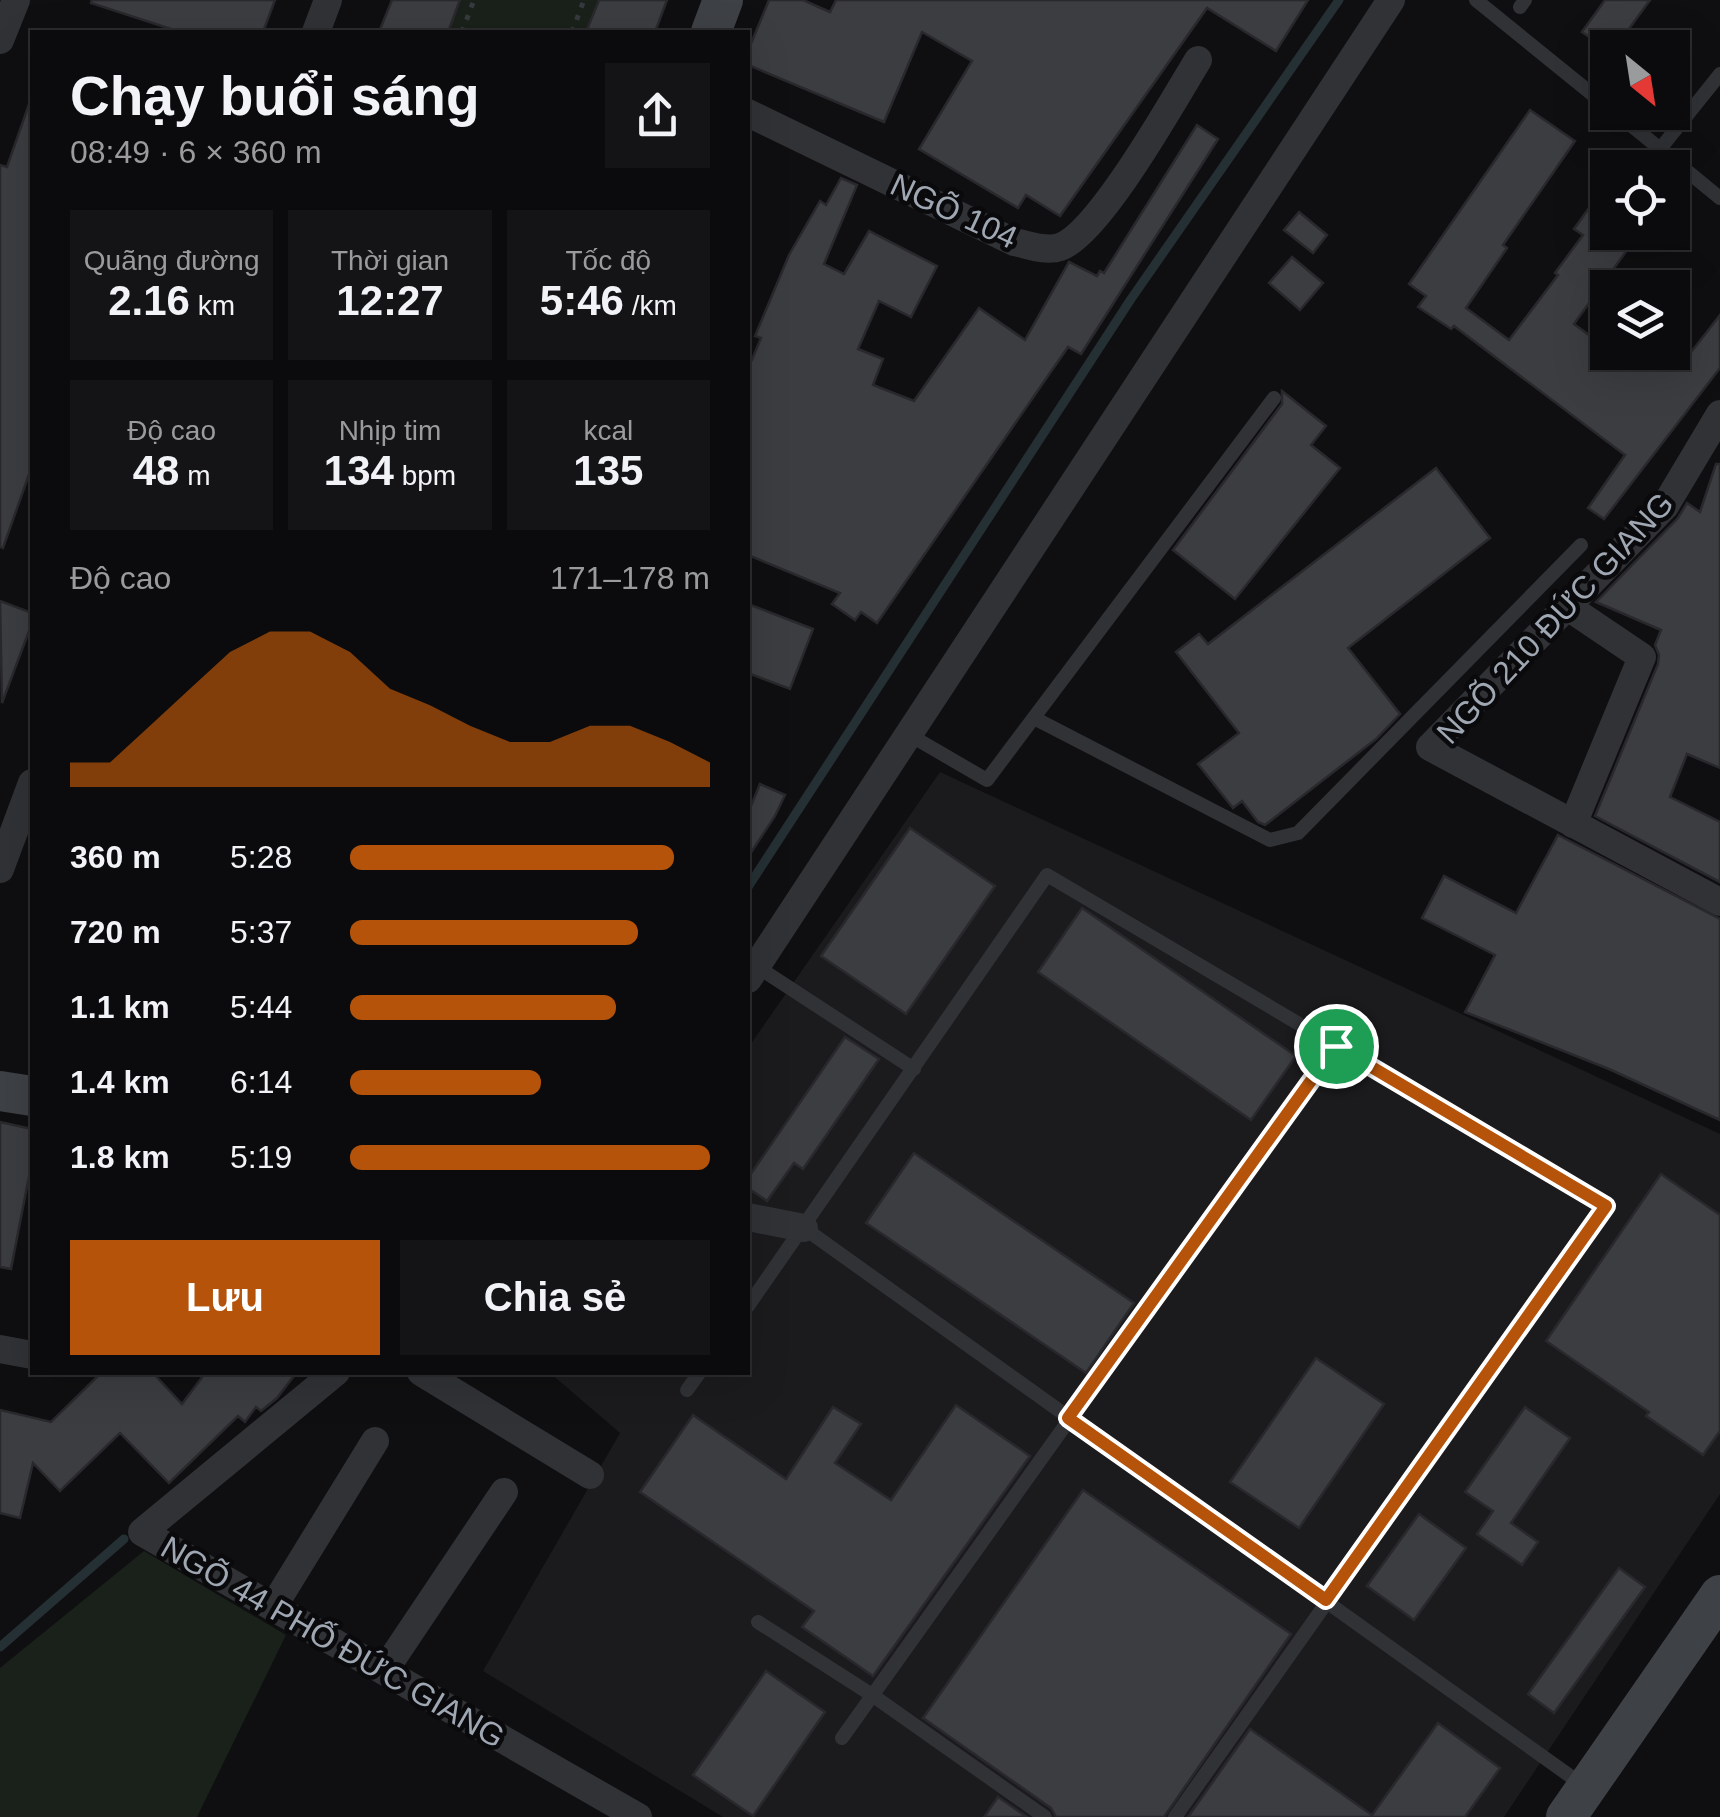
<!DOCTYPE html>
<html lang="vi">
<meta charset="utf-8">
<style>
:root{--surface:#0b0b0d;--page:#141416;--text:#f1f3f6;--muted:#9a9b9d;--line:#2b2b2e;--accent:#b45309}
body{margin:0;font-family:Arial,sans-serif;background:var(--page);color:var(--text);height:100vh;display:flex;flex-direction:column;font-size:38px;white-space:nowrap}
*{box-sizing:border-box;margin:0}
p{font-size:32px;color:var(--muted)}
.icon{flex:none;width:55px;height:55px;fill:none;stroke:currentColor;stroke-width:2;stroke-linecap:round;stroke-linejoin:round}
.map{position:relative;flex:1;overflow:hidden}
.drawer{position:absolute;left:30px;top:30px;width:720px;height:1345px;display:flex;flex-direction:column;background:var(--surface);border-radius:0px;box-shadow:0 10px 40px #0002,0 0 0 2px var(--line)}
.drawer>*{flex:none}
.needle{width:65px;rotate:150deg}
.controls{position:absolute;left:1590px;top:30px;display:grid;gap:20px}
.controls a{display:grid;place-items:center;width:100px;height:100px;border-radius:0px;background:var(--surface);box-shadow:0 10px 40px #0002,0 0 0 2px var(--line);font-size:50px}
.pin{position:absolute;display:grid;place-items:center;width:85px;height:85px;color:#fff;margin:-42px;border:5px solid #fff;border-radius:50%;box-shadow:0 2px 10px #0007}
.round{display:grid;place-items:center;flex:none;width:105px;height:105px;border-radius:0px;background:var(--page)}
.overview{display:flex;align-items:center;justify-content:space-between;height:170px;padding:0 40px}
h1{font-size:55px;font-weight:700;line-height:75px}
.figures{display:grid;grid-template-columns:repeat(3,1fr);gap:15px;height:170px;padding:10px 40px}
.figures div{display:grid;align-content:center;border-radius:0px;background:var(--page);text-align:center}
.figures b{font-size:42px;font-weight:700}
.figures small{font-size:28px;font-weight:400}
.figures p{font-size:28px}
.chart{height:280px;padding:20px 40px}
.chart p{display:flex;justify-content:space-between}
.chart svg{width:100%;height:180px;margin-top:10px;fill:var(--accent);opacity:.7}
.cta{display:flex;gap:20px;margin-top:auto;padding:20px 40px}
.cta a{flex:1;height:115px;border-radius:0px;background:var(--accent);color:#fff;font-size:40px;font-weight:700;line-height:115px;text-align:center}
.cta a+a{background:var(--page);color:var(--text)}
ul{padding:0 40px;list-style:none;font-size:32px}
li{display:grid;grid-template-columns:160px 120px 1fr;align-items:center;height:75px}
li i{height:25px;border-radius:12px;background:var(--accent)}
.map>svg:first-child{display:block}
.built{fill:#1b1b1e}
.green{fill:#19211a}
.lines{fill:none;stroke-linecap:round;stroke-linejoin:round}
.stream{stroke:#253035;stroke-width:9}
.building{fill:#3b3d41;stroke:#29292d;stroke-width:2.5}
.path{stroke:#36393d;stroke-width:5;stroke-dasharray:5 8;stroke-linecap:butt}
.lane{stroke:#303236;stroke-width:14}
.street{stroke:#303236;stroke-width:28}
.secondary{stroke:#3e4146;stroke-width:40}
.route-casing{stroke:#fff;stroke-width:20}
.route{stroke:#b45309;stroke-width:12}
.labels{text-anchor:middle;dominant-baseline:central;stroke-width:9;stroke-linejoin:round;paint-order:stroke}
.street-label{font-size:32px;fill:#9fa7b3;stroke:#0a0a0c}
</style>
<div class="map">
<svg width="1720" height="1817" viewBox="0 0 1720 1817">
<rect width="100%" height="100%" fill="#0f0f11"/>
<path class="built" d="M 940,772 L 1720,1134 L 1720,1494 L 1504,1817 L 723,1817 L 483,1671 L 620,1433 L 550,1373 L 748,1372 L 748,1048 Z"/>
<g class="green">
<path d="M 460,0 L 599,0 L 586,32 L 448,32 Z"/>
<path d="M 144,1551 L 286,1635 L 197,1817 L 0,1817 L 0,1668 Z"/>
</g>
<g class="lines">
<g class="stream">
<path d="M 748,887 L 1131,299 L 1339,0"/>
<path d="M 0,1647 L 124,1539"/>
</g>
</g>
<g class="building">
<path d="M 92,0 L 275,0 L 263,32 L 180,32 L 91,3 Z"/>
<path d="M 392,0 L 460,0 L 448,32 L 379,32 Z"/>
<path d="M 599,0 L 667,0 L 655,32 L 586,32 Z"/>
<path d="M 769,0 L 803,0 L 830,12 L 836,0 L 1308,0 L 1276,51 L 1207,8 L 1060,216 L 1026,195 L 1018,208 L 919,149 L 972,61 L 922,32 L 884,122 L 748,65 L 748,51 Z"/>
<path d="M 1605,0 L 1650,0 L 1615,48 L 1608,50 L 1582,32 Z"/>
<path d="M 29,104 L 32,105 L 32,466 L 3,548 L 0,547 L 0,165 L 7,167 Z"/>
<path d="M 1530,110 L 1575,141 L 1503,245 L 1507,248 L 1466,308 L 1509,340 L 1558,275 L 1555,273 L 1583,235 L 1574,229 L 1589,208 L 1597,214 L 1608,200 L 1608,232 L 1640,232 L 1574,324 L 1608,349 L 1608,352 L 1612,352 L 1635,370 L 1649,352 L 1675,352 L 1685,360 L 1720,315 L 1720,368 L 1604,519 L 1588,508 L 1625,455 L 1454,326 L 1451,329 L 1418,307 L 1426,296 L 1409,284 Z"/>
<path d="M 1197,125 L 1218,139 L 1081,354 L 1068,347 L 877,623 L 861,612 L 855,620 L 832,604 L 840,593 L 748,555 L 748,369 L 761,338 L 755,336 L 789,255 L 820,201 L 826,205 L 841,178 L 857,185 L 824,264 L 844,274 L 869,231 L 937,266 L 911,317 L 879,301 L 858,349 L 883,359 L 873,385 L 914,401 L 979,308 L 1025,340 L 1069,262 L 1097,276 L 1100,271 L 1104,273 Z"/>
<path d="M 1299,212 L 1327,235 L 1313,253 L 1284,230 Z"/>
<path d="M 1292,257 L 1323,283 L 1300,310 L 1269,283 Z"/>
<path d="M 1282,391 L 1326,426 L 1311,445 L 1340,468 L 1235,599 L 1173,550 L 1282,404 Z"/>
<path d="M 1716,464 L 1720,464 L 1720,768 L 1687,754 L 1670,797 L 1720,822 L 1720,882 L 1595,816 L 1658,664 L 1659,655 L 1655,645 L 1661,630 L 1596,602 L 1678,518 L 1687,503 L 1700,512 Z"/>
<path d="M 1436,468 L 1490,538 L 1348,648 L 1400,714 L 1376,739 L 1265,825 L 1258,822 L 1242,801 L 1233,808 L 1198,764 L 1239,733 L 1176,652 L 1199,634 L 1208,644 Z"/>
<path d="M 0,601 L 32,613 L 32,623 L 2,703 Z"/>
<path d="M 748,604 L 813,629 L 790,689 L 748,673 Z"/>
<path d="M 760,784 L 785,795 L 775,816 L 748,857 L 748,813 Z"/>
<path d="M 910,828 L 995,886 L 906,1014 L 821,956 Z"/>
<path d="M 1558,835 L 1720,919 L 1720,1120 L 1609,1069 L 1465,1012 L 1495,955 L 1422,918 L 1444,876 L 1516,913 Z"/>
<path d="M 1082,908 L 1296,1056 L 1251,1120 L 1038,972 Z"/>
<path d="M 845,1037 L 879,1059 L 803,1169 L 794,1163 L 767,1201 L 748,1188 L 748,1178 Z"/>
<path d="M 0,1122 L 32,1129 L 32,1161 L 11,1269 L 0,1267 Z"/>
<path d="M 914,1153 L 1134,1303 L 1086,1373 L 866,1223 Z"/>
<path d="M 1661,1174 L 1720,1215 L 1720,1431 L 1703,1455 L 1646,1416 L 1649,1412 L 1546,1341 Z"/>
<path d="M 1316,1358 L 1384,1404 L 1299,1528 L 1230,1482 Z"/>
<path d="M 102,1372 L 152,1372 L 182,1404 L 206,1372 L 297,1372 L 277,1398 L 261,1411 L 256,1407 L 245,1422 L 238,1416 L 169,1483 L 120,1433 L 60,1491 L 33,1463 L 20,1518 L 0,1513 L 0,1410 L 51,1422 Z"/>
<path d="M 956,1405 L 1030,1456 L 873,1676 L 802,1627 L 814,1611 L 640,1492 L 693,1415 L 786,1479 L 833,1407 L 861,1424 L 835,1463 L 891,1500 Z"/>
<path d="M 1525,1407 L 1570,1438 L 1511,1523 L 1538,1542 L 1522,1565 L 1477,1534 L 1493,1511 L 1465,1492 Z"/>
<path d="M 1083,1490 L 1291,1634 L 1164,1817 L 1056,1817 L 1051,1808 L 923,1718 Z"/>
<path d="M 1419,1514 L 1466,1548 L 1414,1620 L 1367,1586 Z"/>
<path d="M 1619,1568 L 1645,1587 L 1554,1713 L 1528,1694 Z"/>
<path d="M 766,1671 L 825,1712 L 753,1816 L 693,1775 Z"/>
<path d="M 1438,1723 L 1500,1768 L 1465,1817 L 1188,1817 L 1250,1729 L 1372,1815 Z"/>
<path d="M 998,1797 L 1027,1817 L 984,1817 Z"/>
</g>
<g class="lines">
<g class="path">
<path d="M 462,32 L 474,0"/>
<path d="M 572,32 L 584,0"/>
</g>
<g class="lane">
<path d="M 1476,0 L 1608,107"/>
<path d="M 1520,7 L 1525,0"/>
<path d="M 1615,112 L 1720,198"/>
<path d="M 1660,149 L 1720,74"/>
<path d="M 1034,718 L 1270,840 L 1298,833 L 1581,545"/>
<path d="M 908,734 L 987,780 L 1274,398"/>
<path d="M 756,966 L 914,1069"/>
<path d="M 804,1228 L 1584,1786"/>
<path d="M 748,1306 L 1047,875 L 1607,1206 L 1175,1817"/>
<path d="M 687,1390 L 700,1372"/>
<path d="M 758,1622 L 872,1695 L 1045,1817"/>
<path d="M 842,1738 L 1336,1046"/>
</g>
<g class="street">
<path d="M 316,32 L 328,0"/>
<path d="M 0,40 L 16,0"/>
<path d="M 748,113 L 1014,242 C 1029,245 1046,252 1060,247 C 1099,234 1174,99 1198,60"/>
<path d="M 1720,414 L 1665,506 L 1430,747 L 1720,902"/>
<path d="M 1568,607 L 1642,657 L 1573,824"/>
<path d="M 0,869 L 32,783"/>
<path d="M 748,979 L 1391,0"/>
<path d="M 748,1217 L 804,1228"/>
<path d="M 0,1349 L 32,1355"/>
<path d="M 336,1372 L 142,1532 L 638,1817"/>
<path d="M 421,1372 L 590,1475"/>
<path d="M 273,1607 L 375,1441"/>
<path d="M 384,1671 L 504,1492"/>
</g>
<g class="secondary">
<path d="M 711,32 L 723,0"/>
<path d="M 0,1091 L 32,1096"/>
<path d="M 1566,1817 L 1720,1595"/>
</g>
</g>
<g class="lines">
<defs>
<path id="route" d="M 1336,1046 L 1606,1206 L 1326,1600 L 1068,1418 Z"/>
</defs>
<use href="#route" class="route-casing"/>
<use href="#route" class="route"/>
</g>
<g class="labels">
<g class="street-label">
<text transform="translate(954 211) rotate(25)">NGÕ 104</text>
<text transform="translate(1555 618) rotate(-47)">NGÕ 210 ĐỨC GIANG</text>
<text transform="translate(333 1642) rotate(30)">NGÕ 44 PHỐ ĐỨC GIANG</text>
</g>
</g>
</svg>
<div class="controls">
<a><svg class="needle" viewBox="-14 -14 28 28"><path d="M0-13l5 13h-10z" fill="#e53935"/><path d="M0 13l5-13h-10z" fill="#9a9b9d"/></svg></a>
<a><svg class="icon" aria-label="locate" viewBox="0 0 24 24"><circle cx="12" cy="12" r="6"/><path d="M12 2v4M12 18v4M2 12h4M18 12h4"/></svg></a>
<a><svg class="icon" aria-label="layers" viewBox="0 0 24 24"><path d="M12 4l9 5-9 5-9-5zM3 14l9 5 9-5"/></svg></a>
</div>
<div class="pin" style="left:1336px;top:1046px;background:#1e9e55"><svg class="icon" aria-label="arrive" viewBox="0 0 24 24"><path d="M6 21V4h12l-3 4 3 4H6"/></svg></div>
<section class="drawer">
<div class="overview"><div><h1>Chạy buổi sáng</h1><p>08:49 · 6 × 360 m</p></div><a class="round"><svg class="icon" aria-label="share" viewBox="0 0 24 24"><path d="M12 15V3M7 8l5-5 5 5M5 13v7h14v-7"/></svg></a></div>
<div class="figures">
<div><p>Quãng đường</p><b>2.16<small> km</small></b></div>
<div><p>Thời gian</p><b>12:27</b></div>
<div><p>Tốc độ</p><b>5:46<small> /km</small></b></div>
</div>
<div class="figures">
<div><p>Độ cao</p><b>48<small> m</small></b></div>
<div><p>Nhịp tim</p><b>134<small> bpm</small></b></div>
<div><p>kcal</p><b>135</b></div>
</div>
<div class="chart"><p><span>Độ cao</span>171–178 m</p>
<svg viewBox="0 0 160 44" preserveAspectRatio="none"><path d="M0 44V38L10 38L20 29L30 20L40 11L50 6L60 6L70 11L80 20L90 24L100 29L110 33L120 33L130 29L140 29L150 33L160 38V44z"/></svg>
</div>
<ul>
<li><b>360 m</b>5:28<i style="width:90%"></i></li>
<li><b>720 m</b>5:37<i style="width:80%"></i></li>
<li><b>1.1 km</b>5:44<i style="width:74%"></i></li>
<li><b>1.4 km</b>6:14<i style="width:53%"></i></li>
<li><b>1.8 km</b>5:19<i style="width:100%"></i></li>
</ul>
<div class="cta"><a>Lưu</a><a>Chia sẻ</a></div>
</section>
</div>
